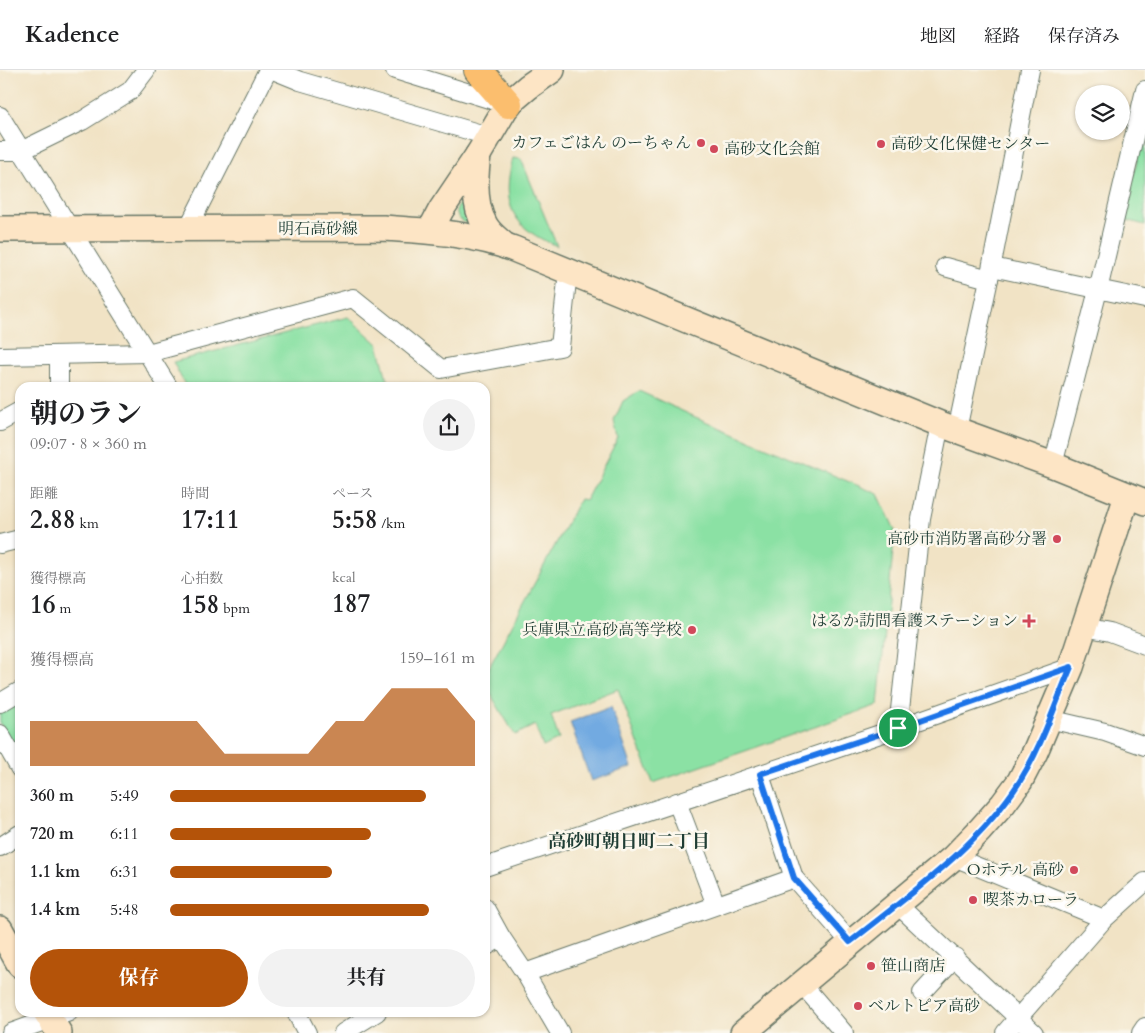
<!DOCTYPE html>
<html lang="ja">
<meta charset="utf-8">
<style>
:root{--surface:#fff;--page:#f2f2f2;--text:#202124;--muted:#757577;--line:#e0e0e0;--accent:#b45309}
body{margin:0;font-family:Cardo,"Noto Serif JP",serif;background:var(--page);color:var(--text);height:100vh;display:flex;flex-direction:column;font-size:19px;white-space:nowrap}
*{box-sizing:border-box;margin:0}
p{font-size:16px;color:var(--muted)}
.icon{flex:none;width:28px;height:28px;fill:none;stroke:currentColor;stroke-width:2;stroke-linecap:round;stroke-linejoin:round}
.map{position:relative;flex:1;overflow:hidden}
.details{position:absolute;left:15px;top:312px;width:475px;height:635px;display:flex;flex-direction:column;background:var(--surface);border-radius:15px;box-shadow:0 1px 4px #0004}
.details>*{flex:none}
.tools{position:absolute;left:1075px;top:15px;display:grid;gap:10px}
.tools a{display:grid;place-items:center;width:55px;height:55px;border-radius:50%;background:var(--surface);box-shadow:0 1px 4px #0004;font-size:25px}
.pin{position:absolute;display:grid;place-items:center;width:42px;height:42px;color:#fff;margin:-21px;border:2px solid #fff;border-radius:50%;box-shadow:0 1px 5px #0007}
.round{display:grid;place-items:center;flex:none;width:52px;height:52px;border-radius:26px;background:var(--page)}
.headline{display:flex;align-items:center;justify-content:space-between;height:85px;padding:0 15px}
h1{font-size:28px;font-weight:700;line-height:38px}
.figures{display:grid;grid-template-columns:repeat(3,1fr);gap:8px;height:85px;padding:5px 15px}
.figures div{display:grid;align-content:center}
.figures b{font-size:25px;font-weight:700}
.figures small{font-size:14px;font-weight:400}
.figures p{font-size:14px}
.chart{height:140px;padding:10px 15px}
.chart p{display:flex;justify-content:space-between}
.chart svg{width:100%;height:90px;margin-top:5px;fill:var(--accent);opacity:.7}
.action{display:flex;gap:10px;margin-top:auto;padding:10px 15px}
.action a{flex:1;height:58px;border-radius:30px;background:var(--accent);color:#fff;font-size:20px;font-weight:700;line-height:58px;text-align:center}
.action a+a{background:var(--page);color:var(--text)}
ul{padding:0 15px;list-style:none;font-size:16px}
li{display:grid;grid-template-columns:80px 60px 1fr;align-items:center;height:38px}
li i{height:12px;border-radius:6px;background:var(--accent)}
header{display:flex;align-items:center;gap:30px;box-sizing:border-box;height:70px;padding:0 25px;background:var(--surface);border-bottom:1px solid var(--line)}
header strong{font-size:24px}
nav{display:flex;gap:28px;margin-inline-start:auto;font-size:18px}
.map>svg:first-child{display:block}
.green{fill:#8be1a4;stroke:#558f6c}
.water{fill:#72aae1;stroke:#48748a}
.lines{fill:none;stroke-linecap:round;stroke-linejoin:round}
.street-casing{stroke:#687767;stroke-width:20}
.secondary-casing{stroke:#687767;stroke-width:28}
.primary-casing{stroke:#687767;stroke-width:30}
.street{stroke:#fff;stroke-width:18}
.secondary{stroke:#fde5c5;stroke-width:25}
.primary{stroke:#fbbe6e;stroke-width:28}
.route-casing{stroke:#fff;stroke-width:10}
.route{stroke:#1a73e8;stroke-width:6}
.poi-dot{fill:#d1495b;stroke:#fbf7ec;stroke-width:2}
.labels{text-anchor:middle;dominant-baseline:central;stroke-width:5;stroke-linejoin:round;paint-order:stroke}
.poi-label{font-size:16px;fill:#1f3d34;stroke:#fbf7ec;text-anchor:end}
.street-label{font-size:16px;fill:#1f3d34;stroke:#fbf7ec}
.neighbourhood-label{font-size:18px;font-weight:bold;fill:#1f3d34;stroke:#fbf7ec}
</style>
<header>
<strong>Kadence</strong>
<nav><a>地図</a><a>経路</a><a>保存済み</a></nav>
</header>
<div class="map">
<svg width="1145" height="963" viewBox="0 0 1145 963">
<rect width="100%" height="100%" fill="#fbf7ec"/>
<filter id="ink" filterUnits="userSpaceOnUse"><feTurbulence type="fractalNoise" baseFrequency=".02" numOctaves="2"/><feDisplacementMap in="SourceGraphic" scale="10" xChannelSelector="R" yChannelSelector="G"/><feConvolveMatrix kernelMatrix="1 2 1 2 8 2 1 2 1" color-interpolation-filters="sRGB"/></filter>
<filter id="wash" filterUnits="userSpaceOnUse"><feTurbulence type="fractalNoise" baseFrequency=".0096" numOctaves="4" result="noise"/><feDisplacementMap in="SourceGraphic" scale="20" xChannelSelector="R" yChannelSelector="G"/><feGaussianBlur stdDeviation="1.12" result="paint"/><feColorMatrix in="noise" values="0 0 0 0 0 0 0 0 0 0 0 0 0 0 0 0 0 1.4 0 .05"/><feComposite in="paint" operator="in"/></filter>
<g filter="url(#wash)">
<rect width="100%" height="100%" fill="#f1e3c5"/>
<g class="green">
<path d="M 1145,60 L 1145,155 L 1122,149 Z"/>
<path d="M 513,88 L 521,89 L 557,176 C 513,159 500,134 513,88 Z"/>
<path d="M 464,125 L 477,155 C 465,154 458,152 456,140 Z"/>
<path d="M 348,247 L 378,274 L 389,317 L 186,317 L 173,292 Z"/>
<path d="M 639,321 L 693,346 L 878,424 L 895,460 L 878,635 L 653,713 L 618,619 L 551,645 L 559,669 L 543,677 L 535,655 L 515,665 L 485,615 L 485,605 L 580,429 L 586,430 L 618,368 L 614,351 L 623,331 Z"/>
<path d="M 20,627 L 20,689 L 0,653 L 0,640 Z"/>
</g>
<path class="water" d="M 611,637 L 632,697 L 591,711 L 570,652 Z"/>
</g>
<g filter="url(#ink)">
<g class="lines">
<defs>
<g id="street">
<path d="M 273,0 L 300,11 L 488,66"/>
<path d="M 395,0 L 505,34"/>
<path d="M 0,46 L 169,318"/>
<path d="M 0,81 L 21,81 L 82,51 L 130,21 L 146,0"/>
<path d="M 187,160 L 268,0"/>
<path d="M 945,197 L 989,209"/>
<path d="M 992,197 L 1145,229"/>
<path d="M 0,286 L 148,283 L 353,228 L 441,299 L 560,277 L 568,201"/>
<path d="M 59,286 L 59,318"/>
<path d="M 0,352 L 20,341"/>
<path d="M 957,360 L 989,209 L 1030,0"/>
<path d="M 1053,395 L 1098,220 L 1145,20"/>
<path d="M 0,474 L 20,469"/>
<path d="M 1084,557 L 1110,562 L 1145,575"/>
<path d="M 0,633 L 20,621"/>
<path d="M 1049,649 L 1105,662 L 1145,676"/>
<path d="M 898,658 L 921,449 L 940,354"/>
<path d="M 0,664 L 20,699"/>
<path d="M 760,705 L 794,808 L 850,872"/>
<path d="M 677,732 L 716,835"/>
<path d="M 0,777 L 20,764"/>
<path d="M 954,787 L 1104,849"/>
<path d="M 485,797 L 898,658 L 1071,597"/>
<path d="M 897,834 L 1034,963"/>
<path d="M 485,838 L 501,867 L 525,903 L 560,963"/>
<path d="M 485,877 L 501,867"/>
<path d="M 525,903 L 794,808"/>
<path d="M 801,913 L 844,963"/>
<path d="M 922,923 L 955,887"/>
<path d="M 296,942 L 307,963"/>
<path d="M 11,963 L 69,942"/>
<path d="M 343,963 L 377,942"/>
<path d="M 1005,963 L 1104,849 L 1145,812"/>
<path d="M 1141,963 L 1145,957"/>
</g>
<g id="secondary">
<path d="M 478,85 C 475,107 473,135 485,155 C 490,164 498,169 505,176"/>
<path d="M 0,159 L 383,158 C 427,161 473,163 514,179 L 940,354 L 1053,395 L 1145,432"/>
<path d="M 430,161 L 441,140 L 478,85 L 508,34 L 528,17 L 552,0"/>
<path d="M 0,859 L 20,895"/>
<path d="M 46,942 L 59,963"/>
<path d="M 743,963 L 954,787 L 980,760 L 1003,734 L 1020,711 L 1035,682 L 1071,597 L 1127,426"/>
</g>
<path id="primary" d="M 478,0 L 508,34"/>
</defs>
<use href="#street" class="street-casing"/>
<use href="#secondary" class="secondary-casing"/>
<use href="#primary" class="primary-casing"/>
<use href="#street" class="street"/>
<use href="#secondary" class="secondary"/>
<use href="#primary" class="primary"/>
</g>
</g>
<g class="lines" filter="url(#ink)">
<defs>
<path id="route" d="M 1071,597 C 1055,634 1042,676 1020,711 C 979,776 909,825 850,872 L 794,808 L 760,704 L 898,658 Z"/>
</defs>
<use href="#route" class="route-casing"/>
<use href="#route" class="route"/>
</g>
<g class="poi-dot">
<circle cx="701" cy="73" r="5"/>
<circle cx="881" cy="74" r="5"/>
<circle cx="714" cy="79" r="5"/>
<circle cx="1057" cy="469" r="5"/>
<path d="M1026.5 543.5h5v5h5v5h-5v5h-5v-5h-5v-5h5z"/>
<circle cx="692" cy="560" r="5"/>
<circle cx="1074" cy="800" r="5"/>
<circle cx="973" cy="830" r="5"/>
<circle cx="871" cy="896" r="5"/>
<circle cx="858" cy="936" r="5"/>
</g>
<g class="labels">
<g class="poi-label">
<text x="691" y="73">カフェごはん のーちゃん</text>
<text x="891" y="74" text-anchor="start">高砂文化保健センター</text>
<text x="724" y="79" text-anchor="start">高砂文化会館</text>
<text x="1047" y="469">高砂市消防署高砂分署</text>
<text x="1018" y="551">はるか訪問看護ステーション</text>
<text x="682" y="560">兵庫県立高砂高等学校</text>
<text x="1064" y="800">Oホテル 高砂</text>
<text x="983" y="830" text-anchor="start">喫茶カローラ</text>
<text x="881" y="896" text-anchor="start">笹山商店</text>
<text x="868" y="936" text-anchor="start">ベルトピア高砂</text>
</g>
<g class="street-label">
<text x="318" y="159">明石高砂線</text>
</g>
<g class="neighbourhood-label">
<text x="629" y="771">高砂町朝日町二丁目</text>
</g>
</g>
</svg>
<div class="tools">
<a><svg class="icon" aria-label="layers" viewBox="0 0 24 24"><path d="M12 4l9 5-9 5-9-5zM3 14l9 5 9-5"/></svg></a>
</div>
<div class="pin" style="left:898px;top:658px;background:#1e9e55"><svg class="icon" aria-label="arrive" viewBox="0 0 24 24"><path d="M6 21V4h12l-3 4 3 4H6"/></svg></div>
<section class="details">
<div class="headline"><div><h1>朝のラン</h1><p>09:07 · 8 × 360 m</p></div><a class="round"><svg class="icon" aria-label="share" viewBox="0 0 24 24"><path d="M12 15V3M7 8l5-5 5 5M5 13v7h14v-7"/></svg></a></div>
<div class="figures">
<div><p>距離</p><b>2.88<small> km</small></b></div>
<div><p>時間</p><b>17:11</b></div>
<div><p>ペース</p><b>5:58<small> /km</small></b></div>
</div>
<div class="figures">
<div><p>獲得標高</p><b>16<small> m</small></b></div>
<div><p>心拍数</p><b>158<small> bpm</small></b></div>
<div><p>kcal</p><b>187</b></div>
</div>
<div class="chart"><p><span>獲得標高</span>159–161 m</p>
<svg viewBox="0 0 160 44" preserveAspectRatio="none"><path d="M0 44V22L10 22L20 22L30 22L40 22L50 22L60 22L70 38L80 38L90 38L100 38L110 22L120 22L130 6L140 6L150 6L160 22V44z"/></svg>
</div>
<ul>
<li><b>360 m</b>5:49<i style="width:84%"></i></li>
<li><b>720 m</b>6:11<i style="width:66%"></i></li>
<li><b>1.1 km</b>6:31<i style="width:53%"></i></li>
<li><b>1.4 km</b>5:48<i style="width:85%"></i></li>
</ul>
<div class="action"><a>保存</a><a>共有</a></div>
</section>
</div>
